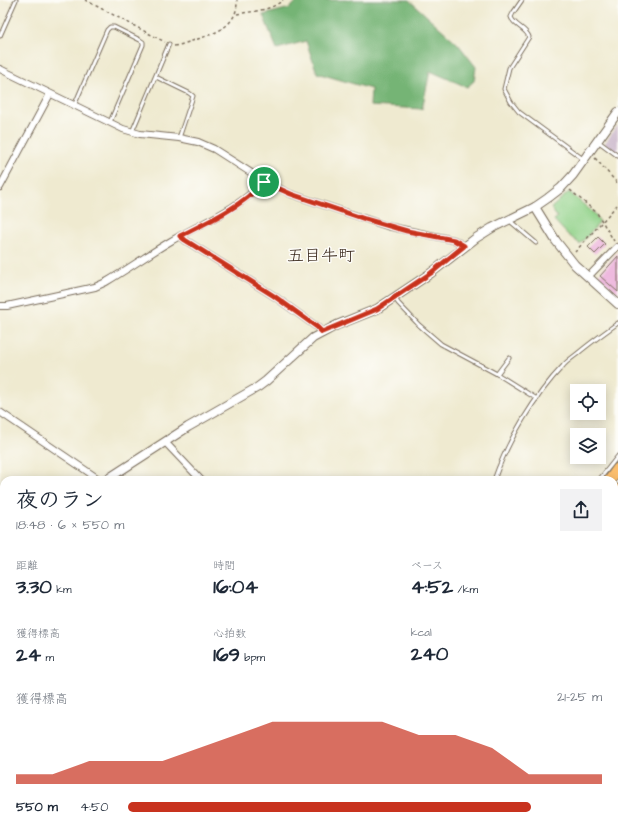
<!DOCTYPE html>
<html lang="ja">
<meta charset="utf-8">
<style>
:root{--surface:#fff;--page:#f2f2f3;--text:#1f2937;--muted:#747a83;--accent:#c8321e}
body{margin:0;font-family:"Architects Daughter","Klee One",sans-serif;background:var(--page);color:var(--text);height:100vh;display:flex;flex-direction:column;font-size:15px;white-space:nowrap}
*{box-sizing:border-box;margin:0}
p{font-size:13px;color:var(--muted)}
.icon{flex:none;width:22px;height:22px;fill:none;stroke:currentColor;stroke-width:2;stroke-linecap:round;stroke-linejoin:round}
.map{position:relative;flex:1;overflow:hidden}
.panel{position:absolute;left:0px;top:476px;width:618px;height:354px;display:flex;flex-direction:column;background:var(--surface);border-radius:12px 12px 0 0;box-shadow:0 2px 10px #0003}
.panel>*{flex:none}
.fabs{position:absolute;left:570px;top:384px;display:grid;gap:8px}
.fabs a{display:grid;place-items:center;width:36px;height:36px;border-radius:0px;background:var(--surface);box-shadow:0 2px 10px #0003;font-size:20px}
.pin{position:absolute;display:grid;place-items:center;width:34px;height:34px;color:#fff;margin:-17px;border:2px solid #fff;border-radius:50%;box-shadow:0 1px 4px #0007}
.round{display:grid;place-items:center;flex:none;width:42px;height:42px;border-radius:0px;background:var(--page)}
.overview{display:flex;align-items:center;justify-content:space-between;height:68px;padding:0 16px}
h1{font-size:22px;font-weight:700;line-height:30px}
.metrics{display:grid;grid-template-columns:repeat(3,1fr);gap:6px;height:68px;padding:4px 16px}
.metrics div{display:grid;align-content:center}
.metrics b{font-size:20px;font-weight:700}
.metrics small{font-size:11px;font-weight:400}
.metrics p{font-size:11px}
.chart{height:112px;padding:8px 16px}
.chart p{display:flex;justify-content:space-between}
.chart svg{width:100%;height:72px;margin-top:4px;fill:var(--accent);opacity:.7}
ul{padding:0 16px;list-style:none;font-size:13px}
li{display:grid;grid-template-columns:64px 48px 1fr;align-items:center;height:30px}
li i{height:10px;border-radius:5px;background:var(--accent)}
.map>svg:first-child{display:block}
.built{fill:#f2cfe1}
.industrial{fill:#cfbdcf}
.green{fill:#91d289;stroke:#667e54}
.forest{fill:#74b475;stroke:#586f4a}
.building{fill:#ebacd9}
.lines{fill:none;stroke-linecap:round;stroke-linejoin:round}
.service-casing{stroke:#7a6d5c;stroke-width:5}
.minor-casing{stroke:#7a6d5c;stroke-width:8}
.tertiary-casing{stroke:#7a6d5c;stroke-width:10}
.trunk-casing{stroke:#7a6d5c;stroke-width:13}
.path{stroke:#7a6d5c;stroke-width:1.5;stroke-dasharray:3 3;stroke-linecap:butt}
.service{stroke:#fff;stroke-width:3}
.minor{stroke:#fff;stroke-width:6}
.tertiary{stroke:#fff;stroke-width:8}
.trunk{stroke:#fbbe6e;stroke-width:11}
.route-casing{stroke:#fff;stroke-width:8}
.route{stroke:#c8321e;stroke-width:5}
.labels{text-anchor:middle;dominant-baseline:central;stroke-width:3;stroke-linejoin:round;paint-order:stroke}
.quarter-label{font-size:17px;fill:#3b2a1e;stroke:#fdfcf7}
</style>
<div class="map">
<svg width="618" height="830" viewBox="0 0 618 830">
<rect width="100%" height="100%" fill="#fdfcf7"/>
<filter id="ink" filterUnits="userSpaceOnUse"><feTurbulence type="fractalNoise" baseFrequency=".025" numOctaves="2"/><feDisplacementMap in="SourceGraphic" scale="8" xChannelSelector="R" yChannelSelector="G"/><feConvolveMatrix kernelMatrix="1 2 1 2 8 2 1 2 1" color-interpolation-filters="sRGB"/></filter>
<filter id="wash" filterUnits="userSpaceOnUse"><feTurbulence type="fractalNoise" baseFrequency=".012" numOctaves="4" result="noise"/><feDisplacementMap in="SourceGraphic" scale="16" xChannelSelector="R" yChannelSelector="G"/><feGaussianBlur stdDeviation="0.9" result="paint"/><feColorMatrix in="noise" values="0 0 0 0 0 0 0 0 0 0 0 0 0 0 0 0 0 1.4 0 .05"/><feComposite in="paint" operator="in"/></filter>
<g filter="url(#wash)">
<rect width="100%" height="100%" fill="#efead0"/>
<path class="built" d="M 618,251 L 618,294 L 596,277 Z"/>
<path class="industrial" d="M 618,125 L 618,154 L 604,144 Z"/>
<path class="green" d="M 569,192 L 595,214 L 600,222 L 580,244 L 567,234 L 554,220 L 557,217 L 551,208 Z"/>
<path class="forest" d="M 298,0 L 409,0 L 458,44 L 476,67 L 474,81 L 467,87 L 430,71 L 422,109 L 370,106 L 371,89 L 317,73 L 306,41 L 277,49 L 263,15 L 290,8 Z"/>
<g id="blocks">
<g class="building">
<path d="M 598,237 L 605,244 L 595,254 L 588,247 Z"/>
<path d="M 618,256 L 618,292 L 600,276 Z"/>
</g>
</g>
</g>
<g filter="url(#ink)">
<use href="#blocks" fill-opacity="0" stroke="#7a6d5c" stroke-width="1"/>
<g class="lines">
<defs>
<g id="service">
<path d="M 522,0 L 513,13 L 511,17 C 514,26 526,28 529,37 L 509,68 L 504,89 L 511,102 L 519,112 L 583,159"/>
<path d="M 0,36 L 16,0"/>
<path d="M 156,77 L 189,93 L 193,96 L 179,138"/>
<path d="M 74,106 L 107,30 L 110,27 L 114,27 L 140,40 L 143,42 L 143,45 L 110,122"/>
<path d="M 132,132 L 169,44"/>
<path d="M 599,142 L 618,156"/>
<path d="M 510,221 L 536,243"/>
<path d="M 395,298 L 398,303 L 419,325 L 441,344 L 497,374 L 537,399"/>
<path d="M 497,374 L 509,358"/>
<path d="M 494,480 C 507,442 535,395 563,366 C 567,361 572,358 577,354 C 590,343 604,333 618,323"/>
<path d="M 599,480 L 618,456"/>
<path d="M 614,510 L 618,505"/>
<path d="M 614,549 L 618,550"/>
<path d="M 614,596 L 618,583"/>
<path d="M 614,638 L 618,637"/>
<path d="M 0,677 L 4,679"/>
<path d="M 0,695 L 4,686"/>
<path d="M 0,788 L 4,790"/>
<path d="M 81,826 L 89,830"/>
<path d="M 316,826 L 324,830"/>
<path d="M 364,826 L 368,829"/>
<path d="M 527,826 L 537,830"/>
<path d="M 330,830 L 333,826"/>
</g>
<g id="minor">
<path d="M 0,69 L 123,129 L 140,134 L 179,138 L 198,142 L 214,149 L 264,181 L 291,194 L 387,226 L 454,240 L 464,246"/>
<path d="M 0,187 L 50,94"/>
<path d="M 180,236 L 185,240 L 274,296 L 317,327 L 322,332"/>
<path d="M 588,277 L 617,247"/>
<path d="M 0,306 L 7,306 L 95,287 L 106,282 C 128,269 149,254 171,241 C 203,222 238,210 264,181"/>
<path d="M 0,412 L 100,480"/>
<path d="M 165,442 L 201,480"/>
</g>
<g id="tertiary">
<path d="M 535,207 L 556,241 L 575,265 L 618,304"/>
<path d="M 106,480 L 188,427 L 258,387 L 266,381 L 313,338 L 337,325 L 377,309 L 431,273 L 476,238 L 492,228 L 535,207 L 548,198 L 561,188 L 573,175 L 618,112"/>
<path d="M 0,552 L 4,549"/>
<path d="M 0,561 L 4,563"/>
<path d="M 614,730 L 618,730"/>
</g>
<g id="trunk">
<path d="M 610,480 L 618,469"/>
<path d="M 614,496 L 618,490"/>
<path d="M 340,830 L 343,826"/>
<path d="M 356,830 L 360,826"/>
</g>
</defs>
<use href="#service" class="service-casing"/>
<use href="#minor" class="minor-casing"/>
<use href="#tertiary" class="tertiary-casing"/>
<use href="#trunk" class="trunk-casing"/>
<g class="path">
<path d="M 85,0 L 165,42"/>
<path d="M 237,14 C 253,11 270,11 283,0"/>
<path d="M 174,46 C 181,45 188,42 195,40 C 216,33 238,26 237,0"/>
<path d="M 595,158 L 618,184"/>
<path d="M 570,190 L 597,213 L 614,241"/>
<path d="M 575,252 L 618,204"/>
</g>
<use href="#service" class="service"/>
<use href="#minor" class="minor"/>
<use href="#tertiary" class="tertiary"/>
<use href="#trunk" class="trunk"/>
</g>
</g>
<g class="lines" filter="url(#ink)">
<defs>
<path id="route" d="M 264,182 L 291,194 L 365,219 L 407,231 L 454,240 L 464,246 L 431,273 L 377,309 L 322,332 L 317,327 L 274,296 L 185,240 L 180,236 C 210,221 241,207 264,182 Z"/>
</defs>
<use href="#route" class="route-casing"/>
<use href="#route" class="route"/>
</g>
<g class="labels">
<g class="quarter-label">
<text x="321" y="256">五目牛町</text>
</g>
</g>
</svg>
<div class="fabs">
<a><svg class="icon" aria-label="locate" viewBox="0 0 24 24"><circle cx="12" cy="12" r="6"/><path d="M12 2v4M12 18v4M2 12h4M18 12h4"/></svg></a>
<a><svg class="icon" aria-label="layers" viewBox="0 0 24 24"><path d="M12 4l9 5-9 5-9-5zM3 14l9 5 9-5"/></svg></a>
</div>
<div class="pin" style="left:264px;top:182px;background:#1e9e55"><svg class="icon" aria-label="arrive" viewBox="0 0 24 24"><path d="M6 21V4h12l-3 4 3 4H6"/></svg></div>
<section class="panel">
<div class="overview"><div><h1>夜のラン</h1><p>18:48 · 6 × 550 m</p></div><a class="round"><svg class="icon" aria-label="share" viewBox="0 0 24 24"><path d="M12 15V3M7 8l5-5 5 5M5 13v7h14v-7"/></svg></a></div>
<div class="metrics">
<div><p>距離</p><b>3.30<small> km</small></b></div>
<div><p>時間</p><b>16:04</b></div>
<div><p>ペース</p><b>4:52<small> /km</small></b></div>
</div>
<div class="metrics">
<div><p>獲得標高</p><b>24<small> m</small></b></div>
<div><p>心拍数</p><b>169<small> bpm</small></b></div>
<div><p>kcal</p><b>240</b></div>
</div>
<div class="chart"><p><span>獲得標高</span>21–25 m</p>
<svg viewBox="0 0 160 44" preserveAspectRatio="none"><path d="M0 44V38L10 38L20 30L30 30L40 30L50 22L60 14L70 6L80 6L90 6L100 6L110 14L120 14L130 22L140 38L150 38L160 38V44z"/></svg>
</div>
<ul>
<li><b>550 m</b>4:50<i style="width:85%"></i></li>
</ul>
</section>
</div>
